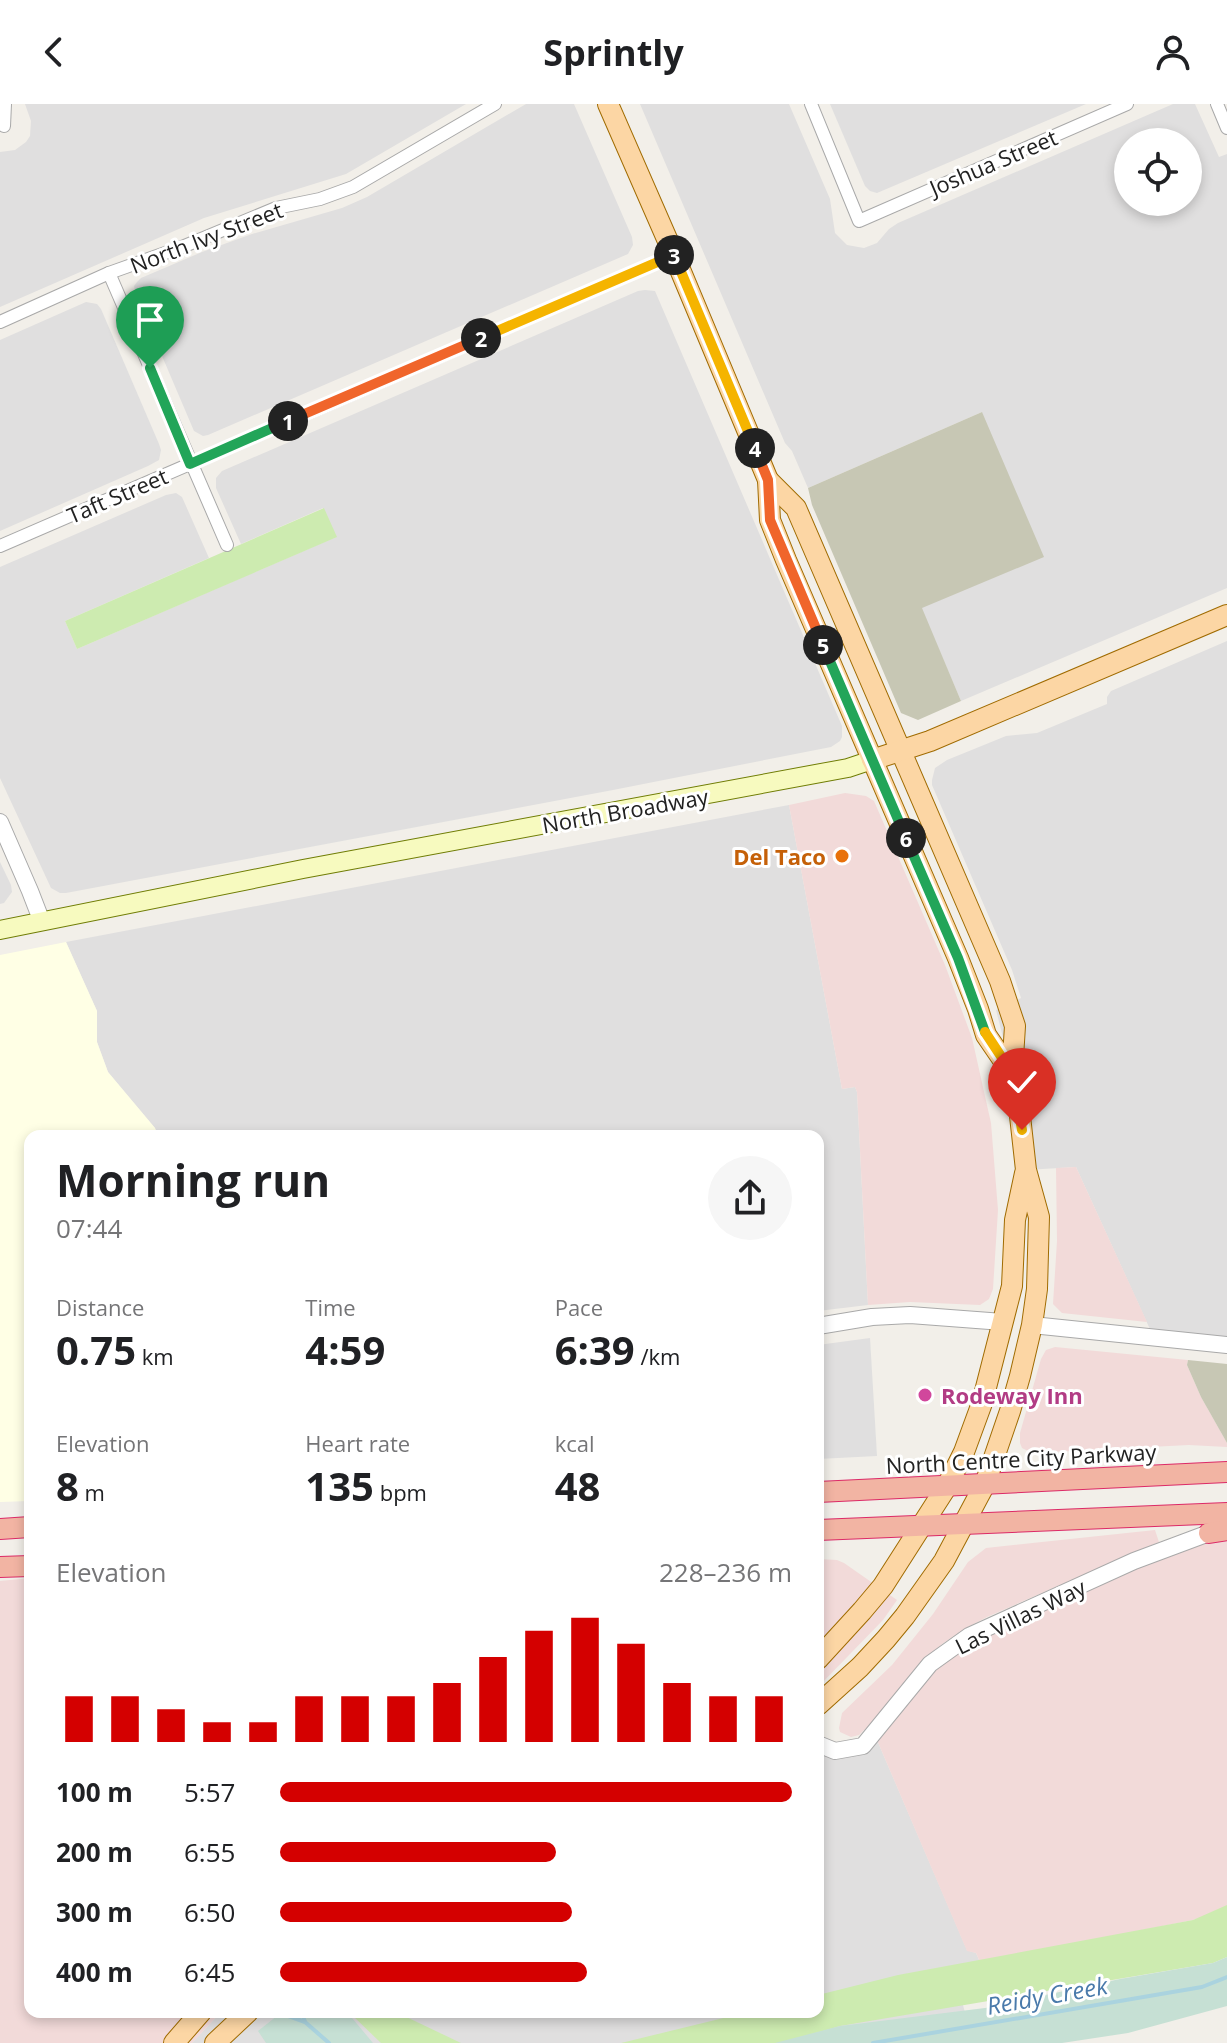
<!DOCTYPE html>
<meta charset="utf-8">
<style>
:root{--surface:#fff;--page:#f6f6f6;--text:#202124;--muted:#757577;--accent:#d40000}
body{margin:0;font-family:"Open Sans",sans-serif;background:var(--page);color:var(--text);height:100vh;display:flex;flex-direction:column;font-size:30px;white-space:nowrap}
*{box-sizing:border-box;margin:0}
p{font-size:26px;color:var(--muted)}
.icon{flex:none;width:44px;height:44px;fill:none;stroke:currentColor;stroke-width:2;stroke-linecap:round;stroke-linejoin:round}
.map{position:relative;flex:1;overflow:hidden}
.side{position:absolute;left:24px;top:1026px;width:800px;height:888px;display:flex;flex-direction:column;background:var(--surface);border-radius:16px;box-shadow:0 4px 12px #0003}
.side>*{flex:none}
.controls{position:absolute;left:1114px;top:24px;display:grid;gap:16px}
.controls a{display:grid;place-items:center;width:88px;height:88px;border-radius:50%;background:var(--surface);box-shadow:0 4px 12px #0003;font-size:40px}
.pin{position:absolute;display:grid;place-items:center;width:68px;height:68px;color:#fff;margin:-82px -34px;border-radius:50% 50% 50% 0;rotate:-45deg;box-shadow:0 0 8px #0007}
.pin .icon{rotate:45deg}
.km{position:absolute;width:40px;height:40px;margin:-20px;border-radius:50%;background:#222;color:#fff;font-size:22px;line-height:40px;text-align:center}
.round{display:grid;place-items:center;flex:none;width:84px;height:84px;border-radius:42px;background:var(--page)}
.summary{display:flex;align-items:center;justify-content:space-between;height:136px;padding:0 32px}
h1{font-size:44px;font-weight:700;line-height:60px}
.figures{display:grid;grid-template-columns:repeat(3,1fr);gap:12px;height:136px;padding:8px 32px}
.figures div{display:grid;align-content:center}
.figures b{font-size:40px;font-weight:700}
.figures small{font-size:22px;font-weight:400}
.figures p{font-size:22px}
.chart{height:224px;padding:16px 32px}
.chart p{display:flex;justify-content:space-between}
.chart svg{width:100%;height:144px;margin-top:8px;stroke:var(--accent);stroke-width:6}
ul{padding:0 32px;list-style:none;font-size:26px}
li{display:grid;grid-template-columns:128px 96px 1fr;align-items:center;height:60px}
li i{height:20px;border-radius:10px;background:var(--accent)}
header{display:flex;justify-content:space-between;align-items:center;height:104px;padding:0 32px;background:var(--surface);font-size:36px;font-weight:700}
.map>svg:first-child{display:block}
.residential{fill:#e0dfdf;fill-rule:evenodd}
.commercial{fill:#f2dad9}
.education{fill:#ffffe5}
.construction{fill:#c7c7b4}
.grass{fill:#cdebb0}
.wetland{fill:#c6e0d4}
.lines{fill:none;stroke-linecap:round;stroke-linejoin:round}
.stream{stroke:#aad3df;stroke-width:4}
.minor-casing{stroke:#a9a9a9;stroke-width:14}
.tertiary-casing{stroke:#a9a9a9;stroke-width:18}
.secondary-casing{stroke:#707d05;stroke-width:20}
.primary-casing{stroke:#a06b00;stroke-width:22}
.trunk-casing{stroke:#dc2a67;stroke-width:22}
.minor{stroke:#fff;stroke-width:12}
.tertiary{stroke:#fff;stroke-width:16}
.secondary{stroke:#f7fabf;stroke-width:18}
.primary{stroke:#fcd6a4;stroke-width:20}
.trunk{stroke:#f2b4a3;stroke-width:20}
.split-1-casing{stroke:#fff;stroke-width:16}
.split-2-casing{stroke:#fff;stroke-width:16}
.split-3-casing{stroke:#fff;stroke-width:16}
.split-4-casing{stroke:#fff;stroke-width:16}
.split-5-casing{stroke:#fff;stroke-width:16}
.split-6-casing{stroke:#fff;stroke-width:16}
.split-7-casing{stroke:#fff;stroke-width:16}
.split-8-casing{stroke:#fff;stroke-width:16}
.split-1{stroke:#22a559;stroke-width:10}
.split-2{stroke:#f0652b;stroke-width:10}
.split-3{stroke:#f5b400;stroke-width:10}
.split-4{stroke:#f5b400;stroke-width:10}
.split-5{stroke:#f0652b;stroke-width:10}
.split-6{stroke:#22a559;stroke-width:10}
.split-7{stroke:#22a559;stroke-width:10}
.split-8{stroke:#f5b400;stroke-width:10}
.food-dot{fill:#e8710a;stroke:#fff;stroke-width:3}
.hotel-dot{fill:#d1479c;stroke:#fff;stroke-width:3}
.labels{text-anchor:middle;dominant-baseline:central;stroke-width:6;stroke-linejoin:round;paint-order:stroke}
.street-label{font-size:22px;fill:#222;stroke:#fff}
.food-label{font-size:22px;font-weight:bold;fill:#c56008;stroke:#fff;text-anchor:end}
.hotel-label{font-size:22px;font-weight:bold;fill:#b23c85;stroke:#fff;text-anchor:start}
.water-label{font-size:24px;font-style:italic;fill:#4a7aab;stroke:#fff}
</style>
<header><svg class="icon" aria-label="back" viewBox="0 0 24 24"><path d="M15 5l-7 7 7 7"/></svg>Sprintly<svg class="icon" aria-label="person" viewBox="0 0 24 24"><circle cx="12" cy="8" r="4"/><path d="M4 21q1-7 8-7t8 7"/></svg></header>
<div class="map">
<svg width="1227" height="1939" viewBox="0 0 1227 1939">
<rect width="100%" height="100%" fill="#f2efe9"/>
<g class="residential">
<path d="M 25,0 L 466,0 L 346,70 L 204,114 L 0,203 L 0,48 L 15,46 L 26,38 L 30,32 L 31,17 Z"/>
<path d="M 526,0 L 574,0 L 632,133 L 633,141 L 628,150 L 208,331 L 203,332 L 194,327 L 136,191 L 134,182 L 137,178 L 141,174 L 202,148 L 252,130 L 342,104 L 367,93 Z"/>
<path d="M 640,0 L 789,0 L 830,95 L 835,129 L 847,141 L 864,144 L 877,139 L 889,125 L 898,119 L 1173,0 L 1195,0 L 1219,53 L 1227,50 L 1227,484 L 961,597 L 921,504 L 982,308 L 808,384 L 792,347 L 785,339 ZM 1128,38 L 1188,38 L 1188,98 L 1128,98 Z"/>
<path d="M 830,0 L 1086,0 L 877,89 L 870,87 L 865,82 Z"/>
<path d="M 645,186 L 655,187 L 842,622 L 842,633 L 840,637 L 831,643 L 613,686 L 66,789 L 60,789 L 51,784 L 0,674 L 0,463 L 166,391 L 176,389 L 182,393 L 209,454 L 65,517 L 77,545 L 336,433 L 323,404 L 241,440 L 216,384 L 216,374 L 222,367 L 638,187 Z"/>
<path d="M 86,198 L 97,200 L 101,205 L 159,340 L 161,346 L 159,356 L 148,362 L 0,427 L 0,236 Z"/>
<path d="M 1227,537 L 1227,1241 L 1154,1234 L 1076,1063 L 1026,1066 L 1012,969 L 996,906 L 1021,894 L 1012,866 L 932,681 L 932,676 L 935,664 L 947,656 L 1006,632 L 1037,629 L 1107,600 L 1107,593 L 1111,587 Z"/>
<path d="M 789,701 L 842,985 L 855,983 L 857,988 L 868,1201 L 818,1207 L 818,1032 L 158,1032 L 155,1024 L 108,968 L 97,938 L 97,907 L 66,838 Z"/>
<path d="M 0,758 L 11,781 L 12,788 L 4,799 L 0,800 Z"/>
<path d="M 870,1234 L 877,1352 L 818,1355 L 818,1241 Z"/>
<path d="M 874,1629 L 967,1846 L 976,1849 L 980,1858 L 953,1863 L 973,1939 L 192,1939 L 221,1908 L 818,1908 L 818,1640 L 835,1647 Z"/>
</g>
<g class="commercial">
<path d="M 845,689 L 866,692 L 874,697 L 945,861 L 972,934 L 991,1019 L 998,1106 L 993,1185 L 989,1195 L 980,1201 L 910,1198 L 868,1201 L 857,988 L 855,983 L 842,985 L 789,701 Z"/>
<path d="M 1076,1063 L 1147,1218 L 1062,1209 L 1053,1200 L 1057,1137 L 1056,1064 Z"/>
<path d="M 1055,1243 L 1188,1256 L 1187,1261 L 1201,1293 L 1227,1339 L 1227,1343 L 1189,1341 L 1032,1349 L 1022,1344 L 1020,1339 L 1020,1329 L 1041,1255 L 1046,1246 Z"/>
<path d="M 1155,1426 L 1159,1438 L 987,1513 L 968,1523 L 942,1540 L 914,1566 L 867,1627 L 864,1626 L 859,1631 L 851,1633 L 840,1628 L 839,1624 L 842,1609 L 892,1561 L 933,1510 L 968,1458 L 986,1444 Z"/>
<path d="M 1227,1426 L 1227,1806 L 1193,1816 L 980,1858 L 976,1849 L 967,1847 L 874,1629 L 902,1593 L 969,1532 Z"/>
<path d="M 818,1455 L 837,1456 L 844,1459 L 897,1496 L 883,1516 L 818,1583 Z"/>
<path d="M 30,1474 L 30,1908 L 221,1908 L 192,1939 L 0,1939 L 0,1477 Z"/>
</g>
<path class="education" d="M 66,838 L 97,907 L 97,938 L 108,968 L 155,1024 L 158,1032 L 30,1032 L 30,1397 L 0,1398 L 0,851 Z"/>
<g class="construction">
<path d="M 982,308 L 1044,453 L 922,504 L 961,597 L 918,616 L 901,609 L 812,401 L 808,384 Z"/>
<path d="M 1188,1256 L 1227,1260 L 1227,1339 L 1201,1293 L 1187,1261 Z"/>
</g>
<g class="grass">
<path d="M 324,404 L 337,433 L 77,545 L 65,517 Z"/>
<path d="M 1227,1801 L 1227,1853 L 1213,1859 L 840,1922 L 782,1939 L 621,1939 L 748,1908 L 818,1908 L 818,1891 L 898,1871 L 1193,1816 Z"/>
<path d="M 373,1908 L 396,1908 L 461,1939 L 381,1939 L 353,1912 Z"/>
</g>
<g class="wetland">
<path d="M 1227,1853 L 1227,1902 L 1128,1929 L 1062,1939 L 775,1939 L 840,1922 L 985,1904 L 1120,1875 L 1213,1859 Z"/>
<path d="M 282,1908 L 347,1908 L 373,1939 L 266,1939 L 258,1927 Z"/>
</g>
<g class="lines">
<g class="stream">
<path d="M 302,1908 L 305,1918"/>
<path d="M 283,1910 L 305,1918 L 329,1939"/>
<path d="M 873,1939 L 1202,1883 L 1227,1873"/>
</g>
<defs>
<g id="minor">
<path d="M 811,0 L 859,117 L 1127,0"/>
<path d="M 1217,0 L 1227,24"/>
<path d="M 4,22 L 5,0"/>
<path d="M 109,169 L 227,441"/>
<path d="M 0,218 L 109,169 L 182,143 L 276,104 L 320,95 L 353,83 L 495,0"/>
<path d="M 0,442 L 674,151"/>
</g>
<g id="tertiary">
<path d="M 0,718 L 30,787 L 42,818"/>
<path d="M 1032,1221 L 1227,1241"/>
<path d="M 818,1222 L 872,1213 L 910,1211 L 1003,1218"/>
<path d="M 818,1640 L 835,1647 L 863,1642 L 930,1560 L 969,1532 L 1134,1457 L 1209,1429"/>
</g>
<path id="secondary" d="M 0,826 L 303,765 L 848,664 L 872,656"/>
<g id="primary">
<path d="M 608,0 L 674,151 L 768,376 L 770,416 L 786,456 L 958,854 L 978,905 L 986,931 L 1012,969"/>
<path d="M 768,376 L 796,404 L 1000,877 L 1015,922 L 1012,969 L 1020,1012 L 1026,1066 L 1039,1113 L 1037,1185 L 1032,1221 L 1020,1272 L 1010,1307 L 985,1380 L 944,1457 L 905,1512 L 886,1535 L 860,1563 L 818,1601"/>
<path d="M 872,656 L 930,637 L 1227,511"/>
<path d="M 818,1555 L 862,1507 L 883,1482 L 947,1382 L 964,1348 L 982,1299 L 1012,1182 L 1015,1116 L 1025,1069"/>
<path d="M 174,1939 L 201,1908"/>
<path d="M 215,1939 L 248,1908"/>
</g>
<g id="trunk">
<path d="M 818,1388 L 1227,1368"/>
<path d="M 0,1425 L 30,1423"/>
<path d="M 818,1426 L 1227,1409"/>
<path d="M 1209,1429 L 1227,1426"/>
<path d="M 0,1463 L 30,1462"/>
</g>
</defs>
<use href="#minor" class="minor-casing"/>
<use href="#tertiary" class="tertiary-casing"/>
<use href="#secondary" class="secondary-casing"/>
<use href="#primary" class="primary-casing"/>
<use href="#trunk" class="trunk-casing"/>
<use href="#minor" class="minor"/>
<use href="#tertiary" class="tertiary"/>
<use href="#secondary" class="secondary"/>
<use href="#primary" class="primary"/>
<use href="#trunk" class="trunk"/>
</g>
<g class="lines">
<defs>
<path id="split-1" d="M 150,264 L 190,360 L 288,317"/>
<path id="split-2" d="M 288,317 L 481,234"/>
<path id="split-3" d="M 481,234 L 674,151"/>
<path id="split-4" d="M 674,151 L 755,344"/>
<path id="split-5" d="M 755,344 L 768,376 L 770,416 L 823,541"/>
<path id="split-6" d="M 823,541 L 906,734"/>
<path id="split-7" d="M 906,734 L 958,854 L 985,928"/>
<path id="split-8" d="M 985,928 L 1012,969 L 1022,1026"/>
</defs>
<use href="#split-1" class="split-1-casing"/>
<use href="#split-2" class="split-2-casing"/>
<use href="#split-3" class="split-3-casing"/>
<use href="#split-4" class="split-4-casing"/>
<use href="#split-5" class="split-5-casing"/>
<use href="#split-6" class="split-6-casing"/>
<use href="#split-7" class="split-7-casing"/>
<use href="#split-8" class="split-8-casing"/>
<use href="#split-1" class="split-1"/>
<use href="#split-2" class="split-2"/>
<use href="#split-3" class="split-3"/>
<use href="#split-4" class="split-4"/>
<use href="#split-5" class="split-5"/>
<use href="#split-6" class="split-6"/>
<use href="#split-7" class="split-7"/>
<use href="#split-8" class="split-8"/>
</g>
<circle class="food-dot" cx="842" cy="752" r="8"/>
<circle class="hotel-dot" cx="925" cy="1291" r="8"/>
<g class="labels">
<g class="street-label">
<text transform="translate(993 58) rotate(-23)">Joshua Street</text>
<text transform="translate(206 133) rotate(-21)">North Ivy Street</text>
<text transform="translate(117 391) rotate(-23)">Taft Street</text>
<text transform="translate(625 706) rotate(-10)">North Broadway</text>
<text transform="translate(1021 1354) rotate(-3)">North Centre City Parkway</text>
<text transform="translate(1020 1512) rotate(-26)">Las Villas Way</text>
</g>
<g class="food-label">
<text x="826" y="752">Del Taco</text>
</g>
<g class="hotel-label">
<text x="941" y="1291">Rodeway Inn</text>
</g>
<g class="water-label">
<text transform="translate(1047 1891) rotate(-10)">Reidy Creek</text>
</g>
</g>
</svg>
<div class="controls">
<a><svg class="icon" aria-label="locate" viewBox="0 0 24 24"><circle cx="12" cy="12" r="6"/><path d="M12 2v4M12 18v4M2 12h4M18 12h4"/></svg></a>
</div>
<div class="pin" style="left:150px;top:264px;background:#1e9e55"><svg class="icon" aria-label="arrive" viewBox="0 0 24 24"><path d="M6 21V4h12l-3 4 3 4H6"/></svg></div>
<div class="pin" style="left:1022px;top:1026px;background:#d93025"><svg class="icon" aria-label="check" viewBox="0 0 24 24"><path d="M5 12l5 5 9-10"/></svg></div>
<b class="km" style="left:288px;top:317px">1</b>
<b class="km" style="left:481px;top:234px">2</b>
<b class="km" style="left:674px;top:151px">3</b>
<b class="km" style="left:755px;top:344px">4</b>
<b class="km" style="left:823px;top:541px">5</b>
<b class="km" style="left:906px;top:734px">6</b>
<section class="side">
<div class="summary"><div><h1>Morning run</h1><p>07:44</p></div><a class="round"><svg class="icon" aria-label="share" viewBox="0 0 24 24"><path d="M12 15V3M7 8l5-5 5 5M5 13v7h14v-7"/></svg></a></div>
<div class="figures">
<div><p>Distance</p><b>0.75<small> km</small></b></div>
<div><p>Time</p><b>4:59</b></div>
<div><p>Pace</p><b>6:39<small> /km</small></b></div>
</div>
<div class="figures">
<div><p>Elevation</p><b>8<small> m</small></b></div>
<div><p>Heart rate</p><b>135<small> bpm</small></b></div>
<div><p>kcal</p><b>48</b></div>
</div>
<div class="chart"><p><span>Elevation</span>228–236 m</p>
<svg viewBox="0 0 160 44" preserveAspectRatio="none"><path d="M5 44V30M15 44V30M25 44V34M35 44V38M45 44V38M55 44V30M65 44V30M75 44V30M85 44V26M95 44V18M105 44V10M115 44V6M125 44V14M135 44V26M145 44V30M155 44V30"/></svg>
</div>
<ul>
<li><b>100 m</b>5:57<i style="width:100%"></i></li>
<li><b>200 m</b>6:55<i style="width:54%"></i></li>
<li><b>300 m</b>6:50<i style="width:57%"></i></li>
<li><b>400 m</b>6:45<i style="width:60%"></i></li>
</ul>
</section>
</div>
